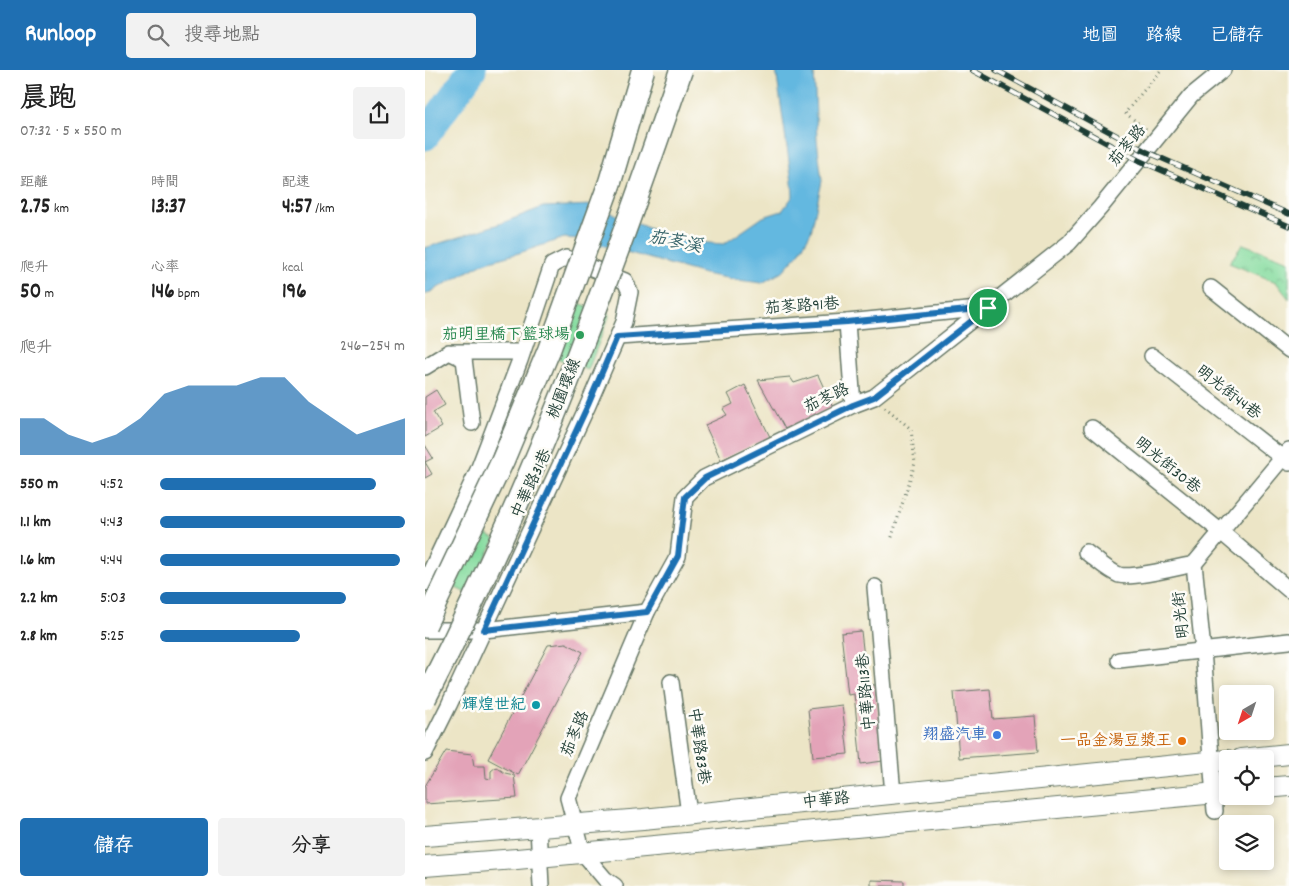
<!DOCTYPE html>
<html lang="zh-TW">
<meta charset="utf-8">
<style>
:root{--surface:#fff;--page:#f2f2f2;--text:#222;--muted:#767676;--accent:#1f6fb2}
body{margin:0;font-family:Dekko,"LXGW WenKai TC",sans-serif;background:var(--page);color:var(--text);height:100vh;display:flex;flex-direction:column;font-size:19px;white-space:nowrap}
*{box-sizing:border-box;margin:0}
p{font-size:16px;color:var(--muted)}
.icon{flex:none;width:28px;height:28px;fill:none;stroke:currentColor;stroke-width:2;stroke-linecap:round;stroke-linejoin:round}
.map{position:relative;flex:1;overflow:hidden}
.sheet{display:flex;flex-direction:column;background:var(--surface);width:425px}
.sheet>*{flex:none}
.needle{width:32px;rotate:219deg}
.tools{position:absolute;left:794px;top:615px;display:grid;gap:10px}
.tools a{display:grid;place-items:center;width:55px;height:55px;border-radius:5px;background:var(--surface);box-shadow:0 2px 8px #0003;font-size:25px}
.pin{position:absolute;display:grid;place-items:center;width:42px;height:42px;color:#fff;margin:-21px;border:2px solid #fff;border-radius:50%;box-shadow:0 1px 5px #0007}
.round{display:grid;place-items:center;flex:none;width:52px;height:52px;border-radius:5px;background:var(--page)}
.summary{display:flex;align-items:center;justify-content:space-between;height:85px;padding:0 20px}
h1{font-size:28px;font-weight:700;line-height:38px}
.metrics{display:grid;grid-template-columns:repeat(3,1fr);gap:8px;height:85px;padding:5px 20px}
.metrics div{display:grid;align-content:center}
.metrics b{font-size:21px;font-weight:700}
.metrics small{font-size:14px;font-weight:400}
.metrics p{font-size:14px}
.chart{height:140px;padding:10px 20px}
.chart p{display:flex;justify-content:space-between}
.chart svg{width:100%;height:90px;margin-top:5px;fill:var(--accent);opacity:.7}
.cta{display:flex;gap:10px;margin-top:auto;padding:10px 20px}
.cta a{flex:1;height:58px;border-radius:5px;background:var(--accent);color:#fff;font-size:20px;font-weight:700;line-height:58px;text-align:center}
.cta a+a{background:var(--page);color:var(--text)}
ul{padding:0 20px;list-style:none;font-size:16px}
li{display:grid;grid-template-columns:80px 60px 1fr;align-items:center;height:38px}
li i{height:12px;border-radius:6px;background:var(--accent)}
header{display:flex;align-items:center;gap:30px;box-sizing:border-box;height:70px;padding:0 25px;background:var(--accent);color:#fff}
header strong{font-size:24px}
nav{display:flex;gap:28px;margin-inline-start:auto;font-size:18px}
.search{width:350px;height:45px;background:var(--page);display:flex;align-items:center;gap:12px;box-sizing:border-box;padding:0 18px;border-radius:5px;color:var(--muted);font-size:19px}
main{display:flex;flex:1;min-height:0}
.map>svg:first-child{display:block}
.green{fill:#84db9e;stroke:#528c69}
.park{fill:url(#park-crowns);stroke:#528c69}
.water{fill:#64b8e0;stroke:#427a8a}
.lines{fill:none;stroke-linecap:round;stroke-linejoin:round}
.river{stroke:#64b8e0;stroke-width:29}
.building{fill:#e3a3b8}
.minor-casing{stroke:#677867;stroke-width:18}
.major-casing{stroke:#677867;stroke-width:22}
.path{stroke:#677867;stroke-width:3;stroke-dasharray:1 4;stroke-linecap:butt}
.minor{stroke:#fff;stroke-width:15}
.major{stroke:#fff;stroke-width:20}
.rail-casing{stroke:#1f3d34;stroke-width:5.5}
.rail{stroke:#fdfcf7;stroke-width:4;stroke-dasharray:11;stroke-linecap:butt}
.highway-bridge-casing{stroke:#677867;stroke-width:25;stroke-linecap:butt}
.highway-bridge{stroke:#fff;stroke-width:22}
.route-casing{stroke:#fff;stroke-width:10}
.route{stroke:#1f6fb2;stroke-width:6}
.leisure-dot{fill:#2e9e5b;stroke:#fdfcf7;stroke-width:2}
.culture-dot{fill:#0f9aa8;stroke:#fdfcf7;stroke-width:2}
.shop-dot{fill:#3f7fe0;stroke:#fdfcf7;stroke-width:2}
.food-dot{fill:#e8710a;stroke:#fdfcf7;stroke-width:2}
.labels{text-anchor:middle;dominant-baseline:central;stroke-width:5;stroke-linejoin:round;paint-order:stroke}
.street-label{font-size:16px;fill:#1f3d34;stroke:#fdfcf7}
.leisure-label{font-size:16px;fill:#27864d;stroke:#fdfcf7;text-anchor:end}
.culture-label{font-size:16px;fill:#0d838f;stroke:#fdfcf7;text-anchor:end}
.shop-label{font-size:16px;fill:#366cbe;stroke:#fdfcf7;text-anchor:end}
.food-label{font-size:16px;fill:#c56008;stroke:#fdfcf7;text-anchor:end}
.water-label{font-size:18px;font-style:italic;fill:#346268;stroke:#fdfcf7}
</style>
<header>
<strong>Runloop</strong>
<div class="search"><svg class="icon" aria-label="search" viewBox="0 0 24 24"><circle cx="10" cy="10" r="6"/><path d="M15 15l6 6"/></svg>搜尋地點</div>
<nav><a>地圖</a><a>路線</a><a>已儲存</a></nav>
</header>
<main>
<section class="sheet">
<div class="summary"><div><h1>晨跑</h1><p>07:32 · 5 × 550 m</p></div><a class="round"><svg class="icon" aria-label="share" viewBox="0 0 24 24"><path d="M12 15V3M7 8l5-5 5 5M5 13v7h14v-7"/></svg></a></div>
<div class="metrics">
<div><p>距離</p><b>2.75<small> km</small></b></div>
<div><p>時間</p><b>13:37</b></div>
<div><p>配速</p><b>4:57<small> /km</small></b></div>
</div>
<div class="metrics">
<div><p>爬升</p><b>50<small> m</small></b></div>
<div><p>心率</p><b>146<small> bpm</small></b></div>
<div><p>kcal</p><b>196</b></div>
</div>
<div class="chart"><p><span>爬升</span>246–254 m</p>
<svg viewBox="0 0 160 44" preserveAspectRatio="none"><path d="M0 44V26L10 26L20 34L30 38L40 34L50 26L60 14L70 10L80 10L90 10L100 6L110 6L120 18L130 26L140 34L150 30L160 26V44z"/></svg>
</div>
<ul>
<li><b>550 m</b>4:52<i style="width:88%"></i></li>
<li><b>1.1 km</b>4:43<i style="width:100%"></i></li>
<li><b>1.6 km</b>4:44<i style="width:98%"></i></li>
<li><b>2.2 km</b>5:03<i style="width:76%"></i></li>
<li><b>2.8 km</b>5:25<i style="width:57%"></i></li>
</ul>
<div class="cta"><a>儲存</a><a>分享</a></div>
</section>
<div class="map">
<svg width="864" height="816" viewBox="0 0 864 816">
<defs>
<pattern id="park-crowns" width="20" height="18" patternUnits="userSpaceOnUse" patternTransform="scale(1.25)"><rect width="20" height="18" fill="#84db9e"/><path d="M2 6a3 3 0 1 1 6 0M12 15a3 3 0 1 1 6 0" fill="none" stroke="#6bb382"/></pattern>
</defs>
<rect width="100%" height="100%" fill="#fdfcf7"/>
<filter id="ink" filterUnits="userSpaceOnUse"><feTurbulence type="fractalNoise" baseFrequency=".02" numOctaves="2"/><feDisplacementMap in="SourceGraphic" scale="10" xChannelSelector="R" yChannelSelector="G"/><feConvolveMatrix kernelMatrix="1 2 1 2 8 2 1 2 1" color-interpolation-filters="sRGB"/></filter>
<filter id="wash" filterUnits="userSpaceOnUse"><feTurbulence type="fractalNoise" baseFrequency=".0096" numOctaves="4" result="noise"/><feDisplacementMap in="SourceGraphic" scale="20" xChannelSelector="R" yChannelSelector="G"/><feGaussianBlur stdDeviation="1.12" result="paint"/><feColorMatrix in="noise" values="0 0 0 0 0 0 0 0 0 0 0 0 0 0 0 0 0 1.4 0 .05"/><feComposite in="paint" operator="in"/></filter>
<g filter="url(#wash)">
<rect width="100%" height="100%" fill="#ece5c6"/>
<g class="green">
<path d="M 145,230 L 185,244 L 163,300 L 126,286 Z"/>
<path d="M 46,456 L 70,469 L 43,524 L 19,512 Z"/>
</g>
<path class="park" d="M 818,174 L 864,191 L 864,229 L 851,212 L 804,193 Z"/>
<path class="water" d="M 351,0 L 389,0 L 392,70 L 397,111 L 386,162 L 374,183 L 357,202 L 337,213 L 313,210 L 279,204 L 156,169 L 139,168 L 94,183 L 58,193 L 0,225 L 0,178 L 77,153 L 118,137 L 168,135 L 254,171 L 299,174 L 338,147 L 357,141 L 368,126 L 367,112 Z"/>
<g class="lines">
<path class="river" d="M 0,66 L 47,0"/>
</g>
<g id="blocks">
<g class="building">
<path d="M 393,305 L 408,338 L 360,359 L 333,310 L 365,307 L 369,313 Z"/>
<path d="M 320,315 L 345,367 L 296,390 L 280,355 L 302,345 L 298,339 L 308,334 L 303,324 Z"/>
<path d="M 11,320 L 20,335 L 8,342 L 17,357 L 0,367 L 0,327 Z"/>
<path d="M 0,375 L 8,388 L 0,392 L 7,404 L 0,408 Z"/>
<path d="M 436,561 L 442,614 L 450,615 L 458,691 L 436,694 L 429,624 L 423,625 L 416,563 Z"/>
<path d="M 141,573 L 158,582 L 93,705 L 63,689 L 123,575 Z"/>
<path d="M 565,619 L 568,649 L 610,646 L 613,682 L 534,688 L 529,622 Z"/>
<path d="M 417,635 L 423,684 L 388,687 L 383,639 Z"/>
<path d="M 21,681 L 47,684 L 49,696 L 60,696 L 61,708 L 66,709 L 66,701 L 71,697 L 80,703 L 89,705 L 92,728 L 0,734 L 0,716 Z"/>
<path d="M 446,810 L 479,811 L 479,816 L 446,816 Z"/>
</g>
</g>
</g>
<g filter="url(#ink)">
<use href="#blocks" fill-opacity="0" stroke="#677867" stroke-width="1"/>
<g class="lines">
<defs>
<g id="minor">
<path d="M 786,218 L 864,280"/>
<path d="M 422,252 L 428,335"/>
<path d="M 193,267 L 422,252 L 563,238"/>
<path d="M 28,282 L 97,282"/>
<path d="M 727,286 L 864,393"/>
<path d="M 0,297 L 24,282 L 39,289 L 47,353"/>
<path d="M 667,358 L 795,461 L 864,520"/>
<path d="M 661,482 C 672,490 682,500 694,505 C 707,509 754,497 769,494"/>
<path d="M 0,513 L 53,400 L 95,290 L 127,195 L 141,188 L 200,211 L 205,222 L 199,252 L 163,335 L 24,635 L 0,683"/>
<path d="M 450,517 L 468,724"/>
<path d="M 0,560 L 59,560 L 222,542"/>
<path d="M 694,590 L 864,571"/>
<path d="M 246,612 L 264,744"/>
<path d="M 790,741 L 778,580 L 769,494 L 864,380"/>
<path d="M 113,757 L 116,816"/>
<path d="M 190,816 L 180,809 L 158,783 L 143,728 L 222,542 L 253,486 L 260,427 L 279,408 L 428,335 L 449,327 L 644,173 L 675,138 L 766,26 L 798,0"/>
</g>
<g id="major">
<path d="M 816,689 L 864,684"/>
<path d="M 840,718 L 864,716"/>
<path d="M 0,766 L 218,749 L 802,690"/>
<path d="M 0,796 L 92,789 L 802,722"/>
</g>
</defs>
<use href="#minor" class="minor-casing"/>
<use href="#major" class="major-casing"/>
<g class="path">
<path d="M 721,59 L 700,43 L 736,0"/>
<path d="M 460,337 L 486,359 L 490,393 L 466,470"/>
</g>
<use href="#minor" class="minor"/>
<use href="#major" class="major"/>
<defs>
<g id="rail">
<path d="M 547,0 L 713,90 L 864,156"/>
<path d="M 571,0 L 720,81 L 864,144"/>
</g>
</defs>
<use href="#rail" class="rail-casing"/>
<use href="#rail" class="rail"/>
<defs>
<g id="highway-bridge">
<path d="M 0,555 L 78,390 L 124,280 L 185,112 L 218,0"/>
<path d="M 0,628 C 104,427 183,214 256,0"/>
</g>
</defs>
<use href="#highway-bridge" class="highway-bridge-casing"/>
<use href="#highway-bridge" class="highway-bridge"/>
</g>
</g>
<g class="lines" filter="url(#ink)">
<defs>
<path id="route" d="M 563,238 L 449,327 L 428,335 L 280,408 L 260,427 L 253,486 L 222,542 L 59,560 L 163,335 L 192,267 L 422,252 Z"/>
</defs>
<use href="#route" class="route-casing"/>
<use href="#route" class="route"/>
</g>
<circle class="leisure-dot" cx="155" cy="265" r="5"/>
<circle class="culture-dot" cx="111" cy="635" r="5"/>
<circle class="shop-dot" cx="572" cy="665" r="5"/>
<circle class="food-dot" cx="757" cy="671" r="5"/>
<g class="labels">
<g class="street-label">
<text transform="translate(703 76) rotate(-50)">茄苳路</text>
<text transform="translate(377 237) rotate(-4)">茄苳路91巷</text>
<text transform="translate(140 319) rotate(-68)">桃園環線</text>
<text transform="translate(803 323) rotate(38)">明光街44巷</text>
<text transform="translate(402 329) rotate(-25)">茄苳路</text>
<text transform="translate(742 396) rotate(39)">明光街30巷</text>
<text transform="translate(107 414) rotate(-65)">中華路31巷</text>
<text transform="translate(757 545) rotate(-96)">明光街</text>
<text transform="translate(442 622) rotate(-95)">中華路113巷</text>
<text transform="translate(151 664) rotate(-67)">茄苳路</text>
<text transform="translate(273 676) rotate(82)">中華路83巷</text>
<text transform="translate(401 731) rotate(-6)">中華路</text>
</g>
<g class="leisure-label">
<text x="145" y="265">茄明里橋下籃球場</text>
</g>
<g class="culture-label">
<text x="101" y="635">輝煌世紀</text>
</g>
<g class="shop-label">
<text x="562" y="665">翔盛汽車</text>
</g>
<g class="food-label">
<text x="747" y="671">一品金湯豆漿王</text>
</g>
<g class="water-label">
<text transform="translate(250 173) rotate(11)">茄苳溪</text>
</g>
</g>
</svg>
<div class="tools">
<a><svg class="needle" viewBox="-14 -14 28 28"><path d="M0-13l5 13h-10z" fill="#e53935"/><path d="M0 13l5-13h-10z" fill="#767676"/></svg></a>
<a><svg class="icon" aria-label="locate" viewBox="0 0 24 24"><circle cx="12" cy="12" r="6"/><path d="M12 2v4M12 18v4M2 12h4M18 12h4"/></svg></a>
<a><svg class="icon" aria-label="layers" viewBox="0 0 24 24"><path d="M12 4l9 5-9 5-9-5zM3 14l9 5 9-5"/></svg></a>
</div>
<div class="pin" style="left:563px;top:238px;background:#1e9e55"><svg class="icon" aria-label="arrive" viewBox="0 0 24 24"><path d="M6 21V4h12l-3 4 3 4H6"/></svg></div>
</div>
</main>
